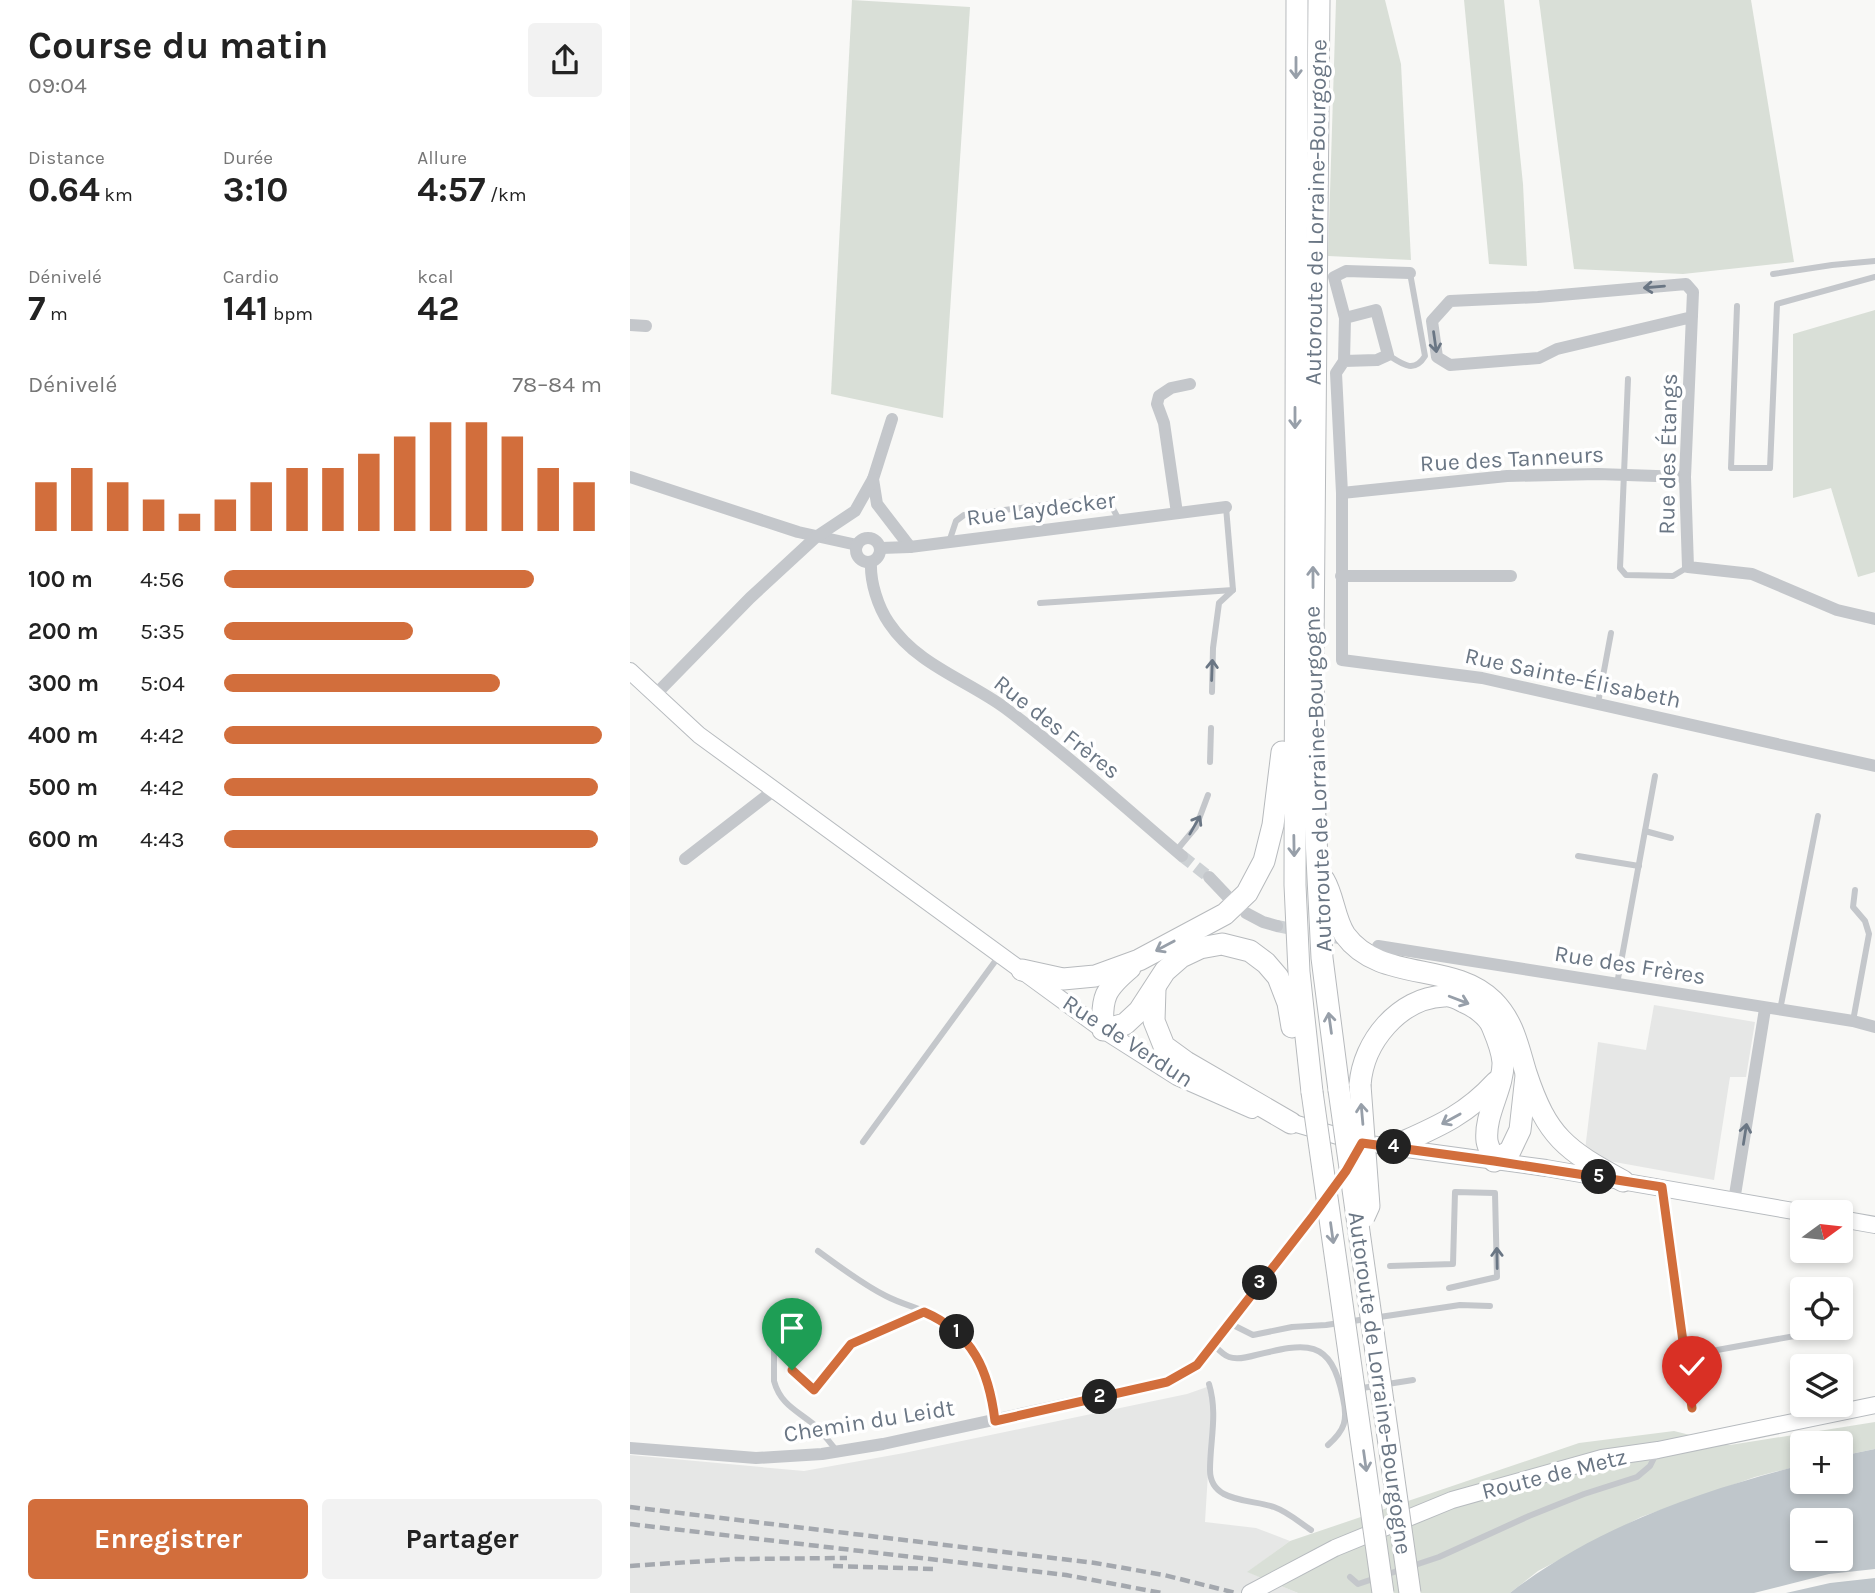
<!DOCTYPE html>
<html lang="fr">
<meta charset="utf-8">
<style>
:root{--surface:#fff;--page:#f2f2f2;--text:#222;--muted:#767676;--accent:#d26e3c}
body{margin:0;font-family:Karla,sans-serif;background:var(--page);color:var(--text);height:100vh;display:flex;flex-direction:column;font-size:26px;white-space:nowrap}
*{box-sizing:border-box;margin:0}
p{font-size:23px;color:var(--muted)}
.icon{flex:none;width:38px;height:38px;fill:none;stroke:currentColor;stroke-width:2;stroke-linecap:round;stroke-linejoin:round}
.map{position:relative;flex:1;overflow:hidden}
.details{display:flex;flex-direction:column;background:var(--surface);width:630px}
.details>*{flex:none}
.needle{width:46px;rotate:75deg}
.fabs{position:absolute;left:1160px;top:1200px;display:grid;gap:14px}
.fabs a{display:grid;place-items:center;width:63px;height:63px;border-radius:7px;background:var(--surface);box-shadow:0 4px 10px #0003;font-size:35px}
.pin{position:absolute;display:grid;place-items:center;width:60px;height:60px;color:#fff;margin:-72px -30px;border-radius:50% 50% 50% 0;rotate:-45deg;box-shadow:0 0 7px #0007}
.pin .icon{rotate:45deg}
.km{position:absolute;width:35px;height:35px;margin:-18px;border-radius:50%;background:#222;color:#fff;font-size:19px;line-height:35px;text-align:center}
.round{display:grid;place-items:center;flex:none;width:74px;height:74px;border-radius:7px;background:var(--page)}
.headline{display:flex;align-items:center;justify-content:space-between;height:119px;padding:0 28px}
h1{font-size:38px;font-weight:700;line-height:52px}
.figures{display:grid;grid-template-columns:repeat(3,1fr);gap:10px;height:119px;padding:7px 28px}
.figures div{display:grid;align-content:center}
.figures b{font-size:35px;font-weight:700}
.figures small{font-size:19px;font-weight:400}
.figures p{font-size:19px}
.chart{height:196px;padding:14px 28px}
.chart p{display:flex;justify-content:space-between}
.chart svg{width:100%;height:126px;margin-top:7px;stroke:var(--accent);stroke-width:6}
.button{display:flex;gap:14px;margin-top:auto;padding:14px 28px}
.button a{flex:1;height:80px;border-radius:7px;background:var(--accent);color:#fff;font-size:28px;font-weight:700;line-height:80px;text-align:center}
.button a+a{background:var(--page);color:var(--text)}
ul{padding:0 28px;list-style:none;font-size:23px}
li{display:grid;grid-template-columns:112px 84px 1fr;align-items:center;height:52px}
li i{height:18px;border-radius:9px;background:var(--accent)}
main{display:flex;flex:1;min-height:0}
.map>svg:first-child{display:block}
.built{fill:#e6e7e6}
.green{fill:#d9dfd7}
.water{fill:#bfc6cb;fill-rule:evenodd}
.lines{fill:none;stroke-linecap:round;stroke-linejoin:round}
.minor-tunnel{stroke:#cdd1d4;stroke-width:12;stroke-dasharray:12 6;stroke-linecap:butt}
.secondary-casing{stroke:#b7bbbf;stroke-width:18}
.motorway-casing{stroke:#b7babd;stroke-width:23}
.service{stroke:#c4c7cb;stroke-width:6}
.minor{stroke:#c4c7cb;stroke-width:12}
.secondary{stroke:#fff;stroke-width:16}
.motorway{stroke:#fff;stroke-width:21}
.rail{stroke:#a4a8ae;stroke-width:4.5;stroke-dasharray:10 5;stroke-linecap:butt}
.motorway-bridge-casing{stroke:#b7babd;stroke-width:23;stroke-linecap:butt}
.motorway-bridge{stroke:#fff;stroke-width:21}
.oneway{stroke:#979fa9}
.oneway2{stroke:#6a7684}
.route-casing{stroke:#fff;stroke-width:14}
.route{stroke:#d26e3c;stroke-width:9}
.labels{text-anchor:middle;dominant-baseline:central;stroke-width:7;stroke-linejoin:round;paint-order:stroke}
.street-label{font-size:23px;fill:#6a7684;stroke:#fff}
</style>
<main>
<section class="details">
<div class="headline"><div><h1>Course du matin</h1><p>09:04</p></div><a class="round"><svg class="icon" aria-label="share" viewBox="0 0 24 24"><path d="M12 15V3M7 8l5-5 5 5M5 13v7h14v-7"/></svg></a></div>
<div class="figures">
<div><p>Distance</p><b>0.64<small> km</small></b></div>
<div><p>Durée</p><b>3:10</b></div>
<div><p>Allure</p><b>4:57<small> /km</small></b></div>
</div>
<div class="figures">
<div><p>Dénivelé</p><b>7<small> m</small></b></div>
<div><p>Cardio</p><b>141<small> bpm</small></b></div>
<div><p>kcal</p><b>42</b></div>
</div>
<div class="chart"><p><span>Dénivelé</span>78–84 m</p>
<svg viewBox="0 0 160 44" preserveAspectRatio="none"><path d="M5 44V27M15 44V22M25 44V27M35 44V33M45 44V38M55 44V33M65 44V27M75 44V22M85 44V22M95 44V17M105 44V11M115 44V6M125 44V6M135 44V11M145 44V22M155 44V27"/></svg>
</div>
<ul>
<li><b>100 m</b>4:56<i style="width:82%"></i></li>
<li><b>200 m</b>5:35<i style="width:50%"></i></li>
<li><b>300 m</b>5:04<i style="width:73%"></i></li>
<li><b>400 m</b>4:42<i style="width:100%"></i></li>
<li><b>500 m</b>4:42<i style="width:99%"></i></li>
<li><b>600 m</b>4:43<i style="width:99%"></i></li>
</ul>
<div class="button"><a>Enregistrer</a><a>Partager</a></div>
</section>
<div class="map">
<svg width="1245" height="1593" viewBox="0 0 1245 1593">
<rect width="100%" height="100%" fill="#f8f8f6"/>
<g class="built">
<path d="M 1024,1005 L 1125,1022 L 1116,1077 L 1100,1077 L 1084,1180 L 979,1161 L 955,1150 L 968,1042 L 1016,1050 Z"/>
<path d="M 577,1387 L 582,1408 L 575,1522 L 626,1528 L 660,1541 L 618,1572 L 668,1593 L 0,1593 L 0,1455 L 174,1471 L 274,1453 L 557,1394 Z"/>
</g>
<g class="green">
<path d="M 222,0 L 340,7 L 313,418 L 201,394 Z"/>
<path d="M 706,0 L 755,0 L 771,64 L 781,260 L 698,256 Z"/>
<path d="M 834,0 L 874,0 L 893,184 L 897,266 L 859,264 Z"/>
<path d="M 909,0 L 1121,0 L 1164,262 L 1053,274 L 944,269 Z"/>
<path d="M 1245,310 L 1245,572 L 1228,577 L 1201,488 L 1163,498 L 1163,334 Z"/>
<path d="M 1245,1422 L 1245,1449 L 1211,1456 L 1211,1444 L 1172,1444 L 1172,1465 L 1125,1477 L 1011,1517 L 908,1571 L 880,1593 L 668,1593 L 617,1572 L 660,1541 L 949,1443 L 1044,1431 L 1100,1445 Z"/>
</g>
<g class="water">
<path d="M 1245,1449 L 1245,1569 L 1199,1574 L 1124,1593 L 880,1593 C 965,1527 1070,1491 1172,1465 L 1172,1482 L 1211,1482 L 1211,1456 ZM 1172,1521 L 1211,1521 L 1211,1559 L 1172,1559 Z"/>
<path d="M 1245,1578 L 1245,1593 L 1156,1593 L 1200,1583 Z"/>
</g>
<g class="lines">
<g class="minor-tunnel">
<path d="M 552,856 L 579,877"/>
<path d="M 647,926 L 719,940"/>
</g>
<defs>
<g id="secondary">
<path d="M 0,671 L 69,735 L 473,1030 L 547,1077 L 622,1110"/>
<path d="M 653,1120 L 732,1143 L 916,1168 L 1175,1213"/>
<path d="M 1211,1219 L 1245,1225"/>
<path d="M 620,1593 L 705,1548 L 822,1500 L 972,1458 L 1028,1450 L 1245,1405"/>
</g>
<g id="motorway">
<path d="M 667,0 L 665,885 L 669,972 L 682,1092"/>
<path d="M 689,0 L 683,644 L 684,798 L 692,958 L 709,1090"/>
<path d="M 694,880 C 704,897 704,918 715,935 C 750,983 823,961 863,1001 C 884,1022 888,1047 896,1073 C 917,1137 936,1150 993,1181"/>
<path d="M 500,968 C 475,989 471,997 473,1030 L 495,1024 L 509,1011 L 535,971 L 551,957 L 570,948 L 592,944 L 620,951 L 636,963 L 648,977 L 658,1003 L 662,1027"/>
<path d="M 392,970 L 433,979 L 465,976 L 509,960 L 595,914 L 617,893 L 634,861 L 643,825 L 652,752"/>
<path d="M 525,989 L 524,1021 L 534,1046 L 556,1062 L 661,1123"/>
<path d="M 730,1085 C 733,1042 769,998 814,996 C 821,995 828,999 834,1002 C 844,1006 858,1016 862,1026 C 867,1038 872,1049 873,1062 C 874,1088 854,1114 857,1141 C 858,1147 862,1155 864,1161 L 880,1151 L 890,1130 L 896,1076"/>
<path d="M 762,1147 C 804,1128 834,1117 866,1082"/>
</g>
</defs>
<use href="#secondary" class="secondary-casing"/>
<use href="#motorway" class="motorway-casing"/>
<g class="service">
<path d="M 1143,274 L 1202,265 L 1245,261"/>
<path d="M 1107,306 L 1101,468 L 1140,468 L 1147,304 L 1245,277"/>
<path d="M 758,355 C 772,364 784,374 795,356 L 780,273"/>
<path d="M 998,379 L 990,568 L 996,575 L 1043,576 L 1058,567"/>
<path d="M 319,542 L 326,521 L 334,515 L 471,498 L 481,505 L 489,520"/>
<path d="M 410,603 L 603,590"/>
<path d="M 582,692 L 583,648 L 589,603 L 603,590 L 596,507"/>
<path d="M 968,703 L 981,633"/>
<path d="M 580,762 L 581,728"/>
<path d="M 1015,831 L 1041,838"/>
<path d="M 546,851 L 566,827 L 578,795"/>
<path d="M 948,856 L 1009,866"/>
<path d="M 987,984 L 1025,776"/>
<path d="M 1150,1010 L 1188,816"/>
<path d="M 1223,1021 L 1239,934 L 1235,921 L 1223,907 L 1225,890"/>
<path d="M 233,1142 L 369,956"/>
<path d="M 188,1251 C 210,1267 232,1284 256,1296 C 273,1305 294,1309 311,1319 C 347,1341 360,1381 365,1421"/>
<path d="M 760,1266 L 823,1264 L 825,1192 L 865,1193 L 867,1277 L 819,1288"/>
<path d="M 144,1317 L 144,1381 C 151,1407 171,1412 189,1429 C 195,1436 201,1444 207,1451"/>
<path d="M 599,1323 L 623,1335 L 662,1327 L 696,1325 L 830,1305 L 860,1306"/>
<path d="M 583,1344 C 587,1348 593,1355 599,1357 C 607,1360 619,1357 626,1355 C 676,1343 701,1337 713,1398 C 718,1420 715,1430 698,1445"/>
<path d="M 1054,1356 L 1198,1330"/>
<path d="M 162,1370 L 184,1389 L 221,1344 L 294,1312"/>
<path d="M 579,1384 C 588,1414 580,1440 580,1470 C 580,1503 621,1499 644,1507 C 658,1512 669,1522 681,1530"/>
<path d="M 726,1389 L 783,1380"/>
<path d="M 720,1577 L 728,1584 L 809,1557 L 899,1516 L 954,1494 L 1007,1477 L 1020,1466 L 1027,1452"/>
</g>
<g class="minor">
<path d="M 1062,317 L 927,349 L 909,358 L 820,365 L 807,357 L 802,321 L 820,301 L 908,297 L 1056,284 L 1063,292 L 1055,477 L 1058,567 L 1122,574 L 1207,610 L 1245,619"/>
<path d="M 715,318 L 704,277 L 716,271 L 780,273"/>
<path d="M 0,325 L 16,326"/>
<path d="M 714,361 L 715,318 L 746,310 L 758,355 L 747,360 L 714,361 L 706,373 L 712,493 L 712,660 L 852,678 L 1245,766"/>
<path d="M 262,419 L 243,479 L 247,504 L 280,547"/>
<path d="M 0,477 L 168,532 L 227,545"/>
<path d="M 712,493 L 877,476 L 968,474 L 1055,477"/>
<path d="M 547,513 L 534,423 L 527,404 L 529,396 L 541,388 L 560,384"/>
<circle cx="238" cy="550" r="12"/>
<path d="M 251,548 L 280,547 L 596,507"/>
<path d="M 241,562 C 240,582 248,607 259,623 C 287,665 337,680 375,708 C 437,754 494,807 552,856"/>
<path d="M 711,576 L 881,576"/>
<path d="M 26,694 L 120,598 L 186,537 L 225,511 L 243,479"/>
<path d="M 55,859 L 143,791"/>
<path d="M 579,877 L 598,897"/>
<path d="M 616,913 L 633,922 L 647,926"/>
<path d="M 748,946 L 1223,1021 L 1245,1027"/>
<path d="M 1032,1187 L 1062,1408"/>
<path d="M 1104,1201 L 1135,1009"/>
<path d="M 0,1448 L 126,1458 L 192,1454 L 253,1444 L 537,1382 L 567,1365 L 683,1215 L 720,1164"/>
</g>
<use href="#secondary" class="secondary"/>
<use href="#motorway" class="motorway"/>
<g class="rail">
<path d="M 0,1507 L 465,1563 L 534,1575 L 606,1593"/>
<path d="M 0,1524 L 436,1575 L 532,1593"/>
<path d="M 0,1566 L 106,1559 L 217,1558"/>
<path d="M 203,1566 L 304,1569"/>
</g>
<defs>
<g id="motorway-bridge">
<path d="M 730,1085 L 739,1206 L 734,1217"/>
<path d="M 709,1090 L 780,1593"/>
<path d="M 682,1092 L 753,1593"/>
</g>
</defs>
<use href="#motorway-bridge" class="motorway-bridge-casing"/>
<use href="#motorway-bridge" class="motorway-bridge"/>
</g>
<defs><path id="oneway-shaft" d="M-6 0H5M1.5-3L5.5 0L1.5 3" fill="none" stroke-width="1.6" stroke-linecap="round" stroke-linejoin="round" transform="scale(1.75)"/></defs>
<g class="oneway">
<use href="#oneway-shaft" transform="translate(666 68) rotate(90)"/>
<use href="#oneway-shaft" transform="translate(665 418) rotate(90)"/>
<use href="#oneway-shaft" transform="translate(683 577) rotate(-90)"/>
<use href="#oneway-shaft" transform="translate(664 846) rotate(89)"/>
<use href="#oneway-shaft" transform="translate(535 946) rotate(152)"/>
<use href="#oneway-shaft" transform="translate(829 1000) rotate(21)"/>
<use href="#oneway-shaft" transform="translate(700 1023) rotate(-98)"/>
<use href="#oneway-shaft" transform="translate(732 1114) rotate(-95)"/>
<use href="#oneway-shaft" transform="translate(821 1119) rotate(151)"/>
<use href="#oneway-shaft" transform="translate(702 1233) rotate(82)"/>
<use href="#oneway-shaft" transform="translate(735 1461) rotate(82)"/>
</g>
<g class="oneway2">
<use href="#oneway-shaft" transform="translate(1024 287) rotate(175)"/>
<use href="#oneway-shaft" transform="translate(805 342) rotate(82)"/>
<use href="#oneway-shaft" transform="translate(582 670) rotate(-88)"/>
<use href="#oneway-shaft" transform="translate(565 825) rotate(-60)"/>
<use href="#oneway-shaft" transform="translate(1115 1134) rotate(-81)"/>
<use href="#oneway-shaft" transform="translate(867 1258) rotate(-91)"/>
</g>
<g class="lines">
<defs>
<path id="route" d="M 162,1370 L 184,1390 L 221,1344 L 294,1312 C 343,1333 359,1371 365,1421 L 537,1382 L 567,1365 L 683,1216 L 716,1171 L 732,1143 L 864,1161 L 1032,1187 L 1062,1408"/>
</defs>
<use href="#route" class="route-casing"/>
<use href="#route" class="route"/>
</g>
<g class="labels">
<g class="street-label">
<text transform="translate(686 212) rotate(-89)">Autoroute de Lorraine-Bourgogne</text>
<text transform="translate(1038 454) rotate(-89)">Rue des Étangs</text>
<text transform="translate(882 459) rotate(-3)">Rue des Tanneurs</text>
<text transform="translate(411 509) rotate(-7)">Rue Laydecker</text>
<text transform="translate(943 678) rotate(12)">Rue Sainte-Élisabeth</text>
<text transform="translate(427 727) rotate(38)">Rue des Frères</text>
<text transform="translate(688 779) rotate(-92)">Autoroute de Lorraine-Bourgogne</text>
<text transform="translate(1000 965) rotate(9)">Rue des Frères</text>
<text transform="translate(498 1041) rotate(33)">Rue de Verdun</text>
<text transform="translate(750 1383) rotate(82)">Autoroute de Lorraine-Bourgogne</text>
<text transform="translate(239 1421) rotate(-9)">Chemin du Leidt</text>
<text transform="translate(924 1474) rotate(-14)">Route de Metz</text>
</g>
</g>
</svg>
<div class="fabs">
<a><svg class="needle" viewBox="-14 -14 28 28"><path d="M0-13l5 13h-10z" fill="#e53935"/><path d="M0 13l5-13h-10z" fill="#767676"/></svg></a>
<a><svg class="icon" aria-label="locate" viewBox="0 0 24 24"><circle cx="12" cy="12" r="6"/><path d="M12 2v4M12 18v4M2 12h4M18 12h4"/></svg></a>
<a><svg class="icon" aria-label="layers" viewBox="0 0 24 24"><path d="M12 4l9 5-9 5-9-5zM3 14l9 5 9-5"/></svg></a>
<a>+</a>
<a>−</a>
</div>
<div class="pin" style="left:162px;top:1370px;background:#1e9e55"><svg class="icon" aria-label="arrive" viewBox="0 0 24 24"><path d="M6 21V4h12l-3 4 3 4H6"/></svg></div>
<div class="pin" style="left:1062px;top:1408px;background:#d93025"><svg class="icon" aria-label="check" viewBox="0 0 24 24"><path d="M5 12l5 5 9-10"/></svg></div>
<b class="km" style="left:327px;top:1332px">1</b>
<b class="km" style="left:470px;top:1397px">2</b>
<b class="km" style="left:630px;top:1283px">3</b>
<b class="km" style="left:764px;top:1147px">4</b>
<b class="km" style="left:969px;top:1177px">5</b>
</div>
</main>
